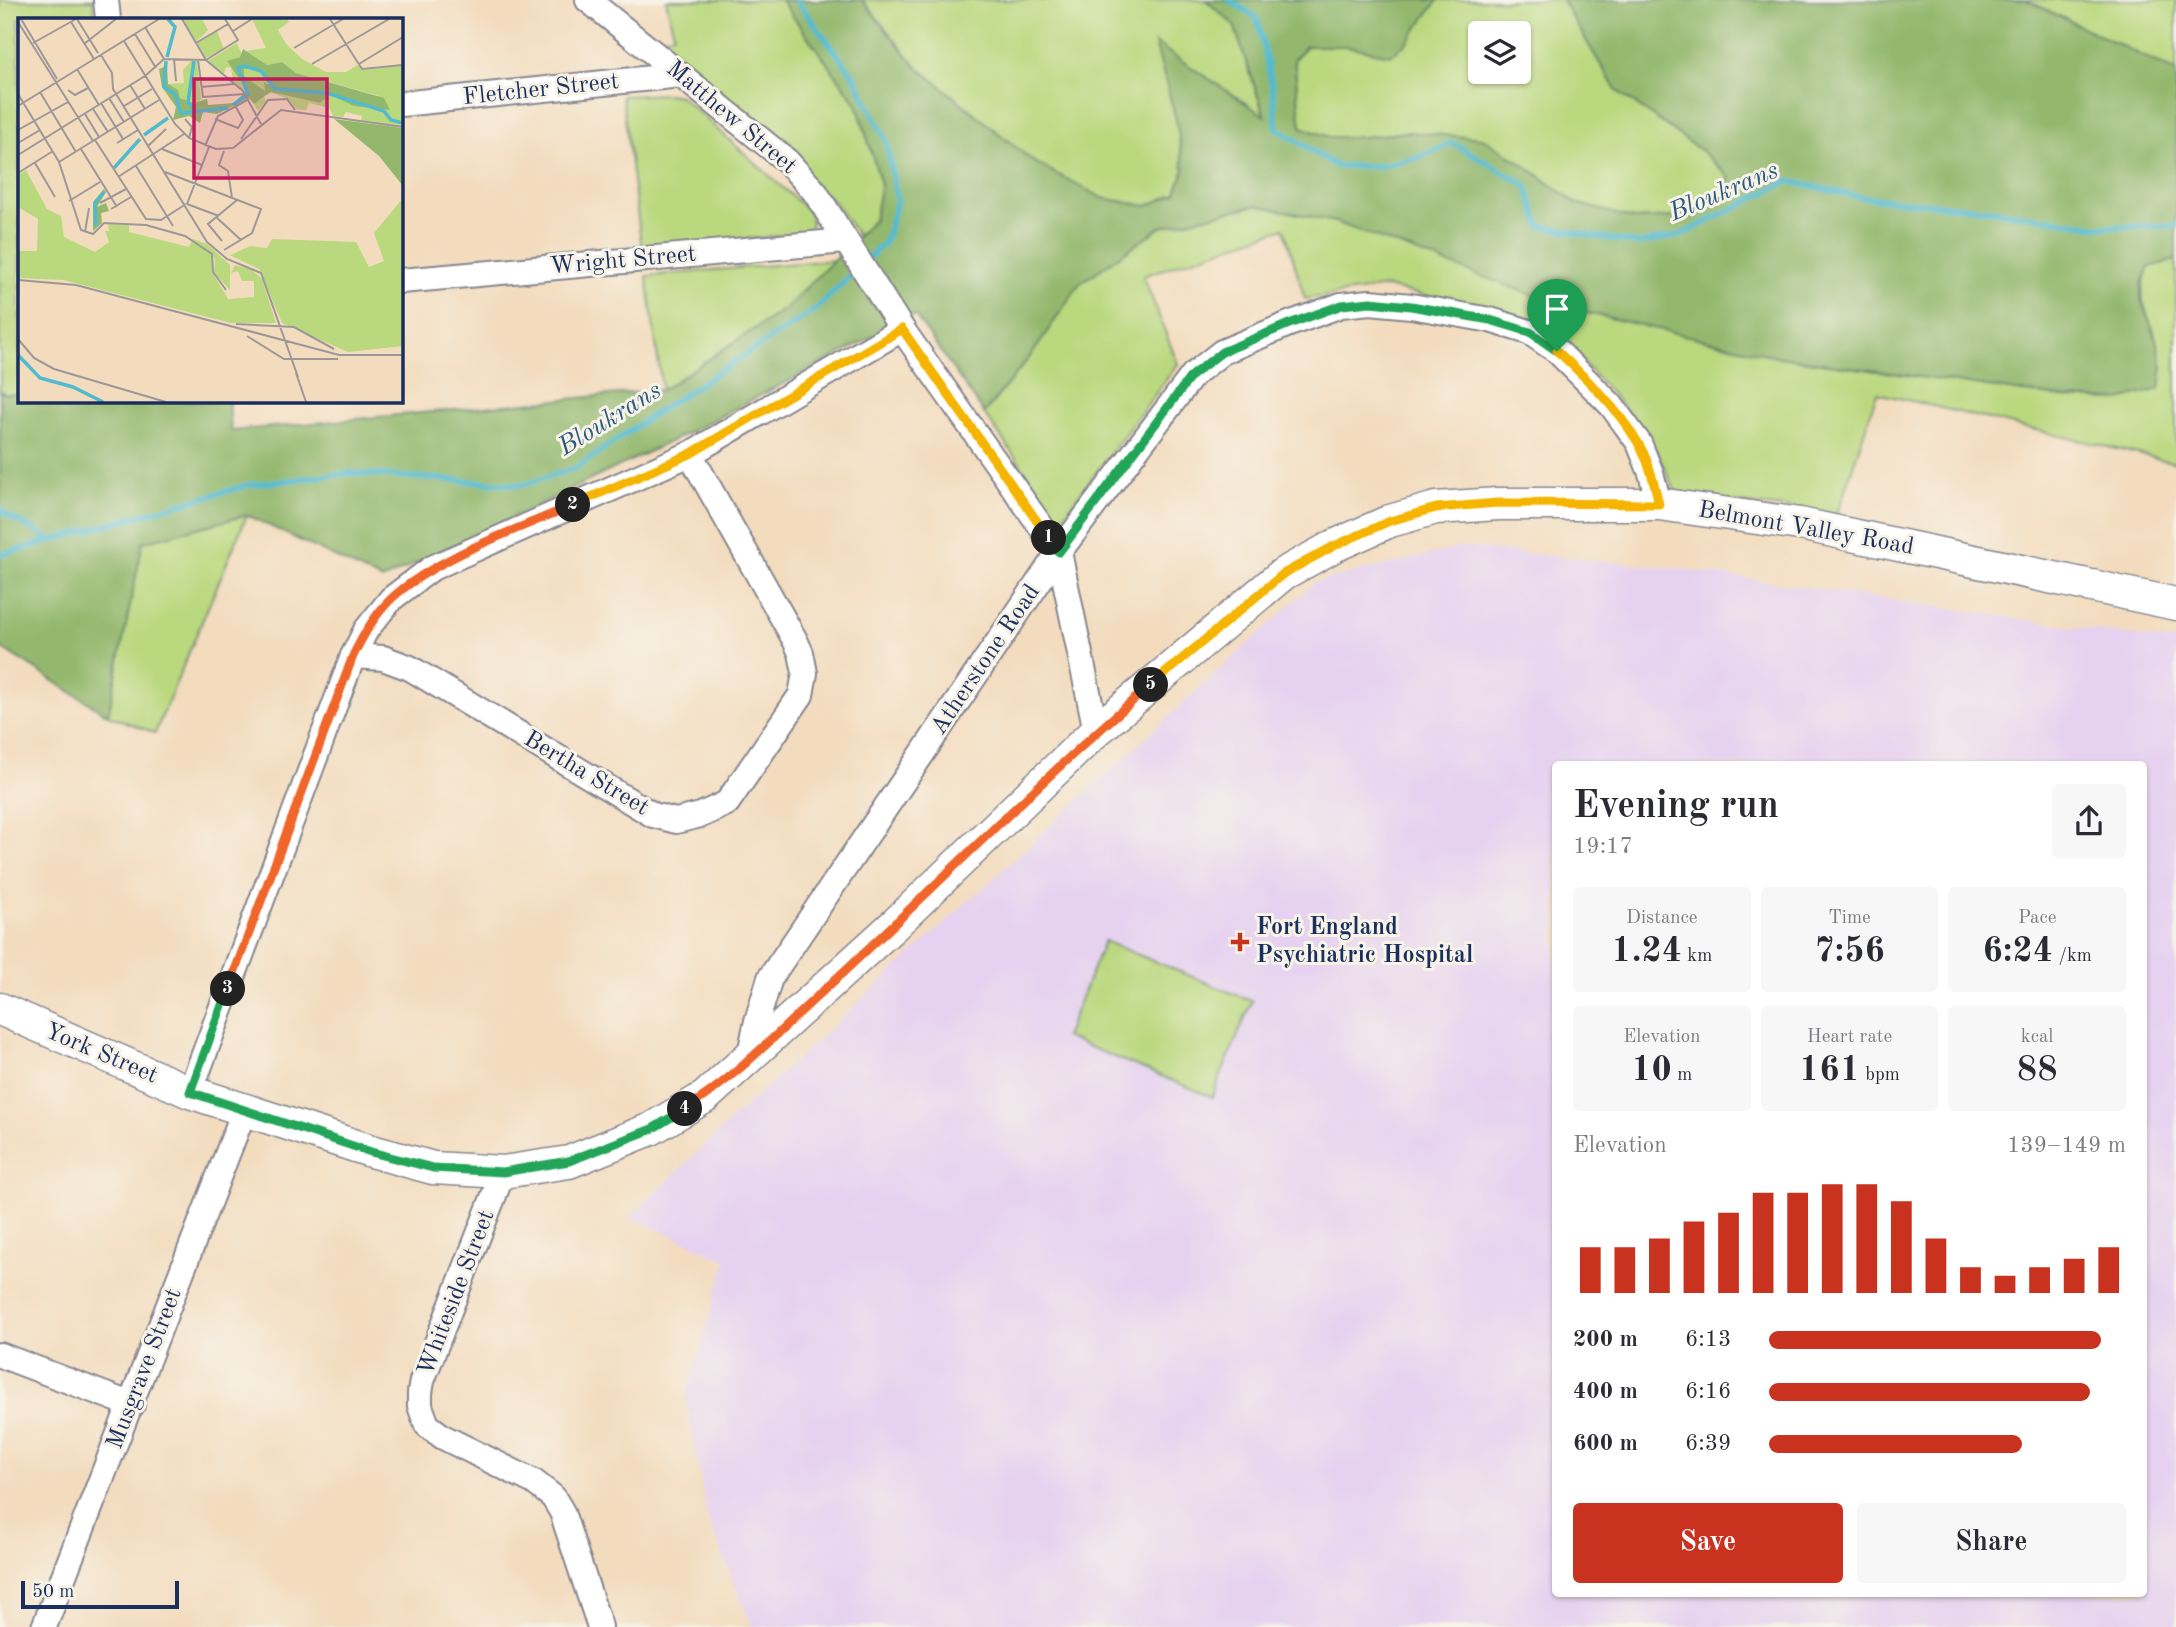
<!DOCTYPE html>
<meta charset="utf-8">
<style>
:root{--surface:#fff;--page:#f7f7f7;--text:#2b2b33;--muted:#7c7c81;--accent:#c8321e}
body{margin:0;font-family:"Old Standard TT",serif;background:var(--page);color:var(--text);height:100vh;display:flex;flex-direction:column;font-size:26px;white-space:nowrap}
*{box-sizing:border-box;margin:0}
p{font-size:23px;color:var(--muted)}
.icon{flex:none;width:38px;height:38px;fill:none;stroke:currentColor;stroke-width:2;stroke-linecap:round;stroke-linejoin:round}
.map{position:relative;flex:1;overflow:hidden}
.drawer{position:absolute;left:1552px;top:761px;width:595px;height:836px;display:flex;flex-direction:column;background:var(--surface);border-radius:7px;box-shadow:0 2px 5px #0004}
.drawer>*{flex:none}
.fabs{position:absolute;left:1468px;top:21px;display:grid;gap:14px}
.fabs a{display:grid;place-items:center;width:63px;height:63px;border-radius:7px;background:var(--surface);box-shadow:0 2px 5px #0004;font-size:35px}
.scale{position:absolute;left:21px;bottom:18px;width:158px;box-sizing:border-box;padding-left:7px;border:4px solid #1b2f5e;border-top:0;font-size:19px;line-height:24px;white-space:nowrap;color:#1b2f5e;-webkit-text-stroke:5px #f7f3e8;paint-order:stroke}
.pin{position:absolute;display:grid;place-items:center;width:60px;height:60px;color:#fff;margin:-72px -30px;border-radius:50% 50% 50% 0;rotate:-45deg;box-shadow:0 0 7px #0007}
.pin .icon{rotate:45deg}
.km{position:absolute;width:35px;height:35px;margin:-18px;border-radius:50%;background:#222;color:#fff;font-size:19px;line-height:35px;text-align:center}
.round{display:grid;place-items:center;flex:none;width:74px;height:74px;border-radius:7px;background:var(--page)}
.head{display:flex;align-items:center;justify-content:space-between;height:119px;padding:0 21px}
h1{font-size:38px;font-weight:700;line-height:52px}
.metrics{display:grid;grid-template-columns:repeat(3,1fr);gap:10px;height:119px;padding:7px 21px}
.metrics div{display:grid;align-content:center;border-radius:7px;background:var(--page);text-align:center}
.metrics b{font-size:35px;font-weight:700}
.metrics small{font-size:19px;font-weight:400}
.metrics p{font-size:19px}
.chart{height:196px;padding:14px 21px}
.chart p{display:flex;justify-content:space-between}
.chart svg{width:100%;height:126px;margin-top:7px;stroke:var(--accent);stroke-width:6}
.action{display:flex;gap:14px;margin-top:auto;padding:14px 21px}
.action a{flex:1;height:80px;border-radius:7px;background:var(--accent);color:#fff;font-size:28px;font-weight:700;line-height:80px;text-align:center}
.action a+a{background:var(--page);color:var(--text)}
ul{padding:0 21px;list-style:none;font-size:23px}
li{display:grid;grid-template-columns:112px 84px 1fr;align-items:center;height:52px}
li i{height:18px;border-radius:9px;background:var(--accent)}
.map>svg:first-child{display:block}
.built{fill:#e6d2f0;fill-rule:evenodd}
.green{fill:#bad87e;stroke:#6a846e;stroke-width:2;fill-rule:evenodd}
.forest{fill:#93b86d;stroke:#577466;stroke-width:2}
.lines{fill:none;stroke-linecap:round;stroke-linejoin:round}
.stream{stroke:#51bace;stroke-width:6}
.minor-casing{stroke:#87868e;stroke-width:28}
.tertiary-casing{stroke:#87868e;stroke-width:35}
.minor{stroke:#fff;stroke-width:24}
.tertiary{stroke:#fff;stroke-width:32}
.split-1-casing{stroke:#fff;stroke-width:14}
.split-2-casing{stroke:#fff;stroke-width:14}
.split-3-casing{stroke:#fff;stroke-width:14}
.split-4-casing{stroke:#fff;stroke-width:14}
.split-5-casing{stroke:#fff;stroke-width:14}
.split-6-casing{stroke:#fff;stroke-width:14}
.split-1{stroke:#22a559;stroke-width:9}
.split-2{stroke:#f5b400;stroke-width:9}
.split-3{stroke:#f0652b;stroke-width:9}
.split-4{stroke:#22a559;stroke-width:9}
.split-5{stroke:#f0652b;stroke-width:9}
.split-6{stroke:#f5b400;stroke-width:9}
.poi-dot{fill:#c8321e;stroke:#f7f3e8;stroke-width:2.5}
.labels{text-anchor:middle;dominant-baseline:central;stroke-width:6;stroke-linejoin:round;paint-order:stroke}
.street-label{font-size:24px;fill:#1b2f5e;stroke:#f7f3e8}
.poi-label{font-size:24px;font-weight:bold;fill:#1b2f5e;stroke:#f7f3e8;text-anchor:start}
.water-label{font-size:26px;font-style:italic;fill:#2b5980;stroke:#f7f3e8}
.inset-river{fill:none;stroke:#51bace;stroke-width:3.5}
.inset-road{fill:none;stroke:#9d9798;stroke-width:2}
.view{fill:#c2185b;fill-opacity:0.15;stroke:#c2185b;stroke-width:3.5}
.inset-edge{fill:none;stroke:#1b2f5e;stroke-width:3.5}
</style>
<div class="map">
<svg width="2176" height="1627" viewBox="0 0 2176 1627">
<rect width="100%" height="100%" fill="#f7f3e8"/>
<filter id="ink" filterUnits="userSpaceOnUse"><feTurbulence type="fractalNoise" baseFrequency=".0143" numOctaves="2"/><feDisplacementMap in="SourceGraphic" scale="14" xChannelSelector="R" yChannelSelector="G"/><feConvolveMatrix kernelMatrix="1 2 1 2 8 2 1 2 1" color-interpolation-filters="sRGB"/></filter>
<filter id="wash" filterUnits="userSpaceOnUse"><feTurbulence type="fractalNoise" baseFrequency=".00686" numOctaves="4" result="noise"/><feDisplacementMap in="SourceGraphic" scale="28" xChannelSelector="R" yChannelSelector="G"/><feGaussianBlur stdDeviation="1.57" result="paint"/><feColorMatrix in="noise" values="0 0 0 0 0 0 0 0 0 0 0 0 0 0 0 0 0 1.4 0 .05"/><feComposite in="paint" operator="in"/></filter>
<g filter="url(#wash)">
<rect width="100%" height="100%" fill="#f3dcbe"/>
<path class="built" d="M 1462,547 L 1682,569 L 2176,642 L 2176,1627 L 752,1627 L 707,1516 L 686,1397 L 726,1260 L 630,1217 L 732,1119 L 1315,582 ZM 1556,765 L 2144,765 L 2144,1594 L 1556,1594 Z"/>
<g class="green">
<path d="M 0,0 L 93,0 L 95,19 L 19,19 L 19,394 L 4,394 L 0,390 Z"/>
<path d="M 666,0 L 781,0 L 857,104 L 881,184 L 874,220 L 858,236 L 833,201 L 651,39 L 674,35 Z"/>
<path d="M 862,0 L 1206,0 L 1234,25 L 1265,118 L 1156,44 L 1176,119 L 1184,170 L 1176,193 L 1147,206 L 1102,198 L 1034,162 L 916,66 Z"/>
<path d="M 1438,0 L 1562,0 L 1616,90 L 1703,152 L 1730,178 L 1725,190 L 1696,216 L 1634,219 L 1576,203 L 1527,167 L 1482,138 L 1329,137 L 1301,127 L 1294,59 L 1307,46 L 1346,46 L 1391,55 L 1406,43 ZM 1480,33 L 1519,33 L 1519,72 L 1480,72 Z"/>
<path d="M 2026,0 L 2176,0 L 2176,72 Z"/>
<path d="M 668,94 L 680,96 L 810,212 C 812,220 813,226 807,233 L 642,250 L 622,96 Z"/>
<path d="M 1257,205 L 1335,222 L 1780,357 L 2066,398 L 2120,400 L 2154,332 C 2143,303 2137,297 2149,267 L 2176,260 L 2176,463 L 1877,393 L 1837,514 L 1678,496 L 1649,436 L 1549,324 L 1386,287 L 1305,299 L 1284,228 L 1143,276 L 1178,364 L 1060,520 L 984,413 L 1033,353 L 1079,284 L 1161,227 Z"/>
<path d="M 834,260 L 786,308 L 662,390 L 647,276 Z"/>
<path d="M 247,515 L 155,733 L 108,715 L 142,542 Z"/>
<path d="M 1104,941 L 1252,1001 L 1212,1097 L 1065,1037 Z"/>
</g>
<path class="forest" d="M 781,0 L 862,0 L 916,66 L 1034,162 L 1102,198 L 1147,206 L 1176,193 L 1184,170 L 1176,119 L 1155,43 L 1265,116 L 1234,25 L 1206,0 L 1438,0 L 1406,43 L 1391,55 L 1346,46 L 1306,46 L 1294,59 L 1301,127 L 1329,137 L 1362,137 L 1408,132 L 1482,138 L 1527,167 L 1576,203 L 1634,219 L 1696,216 L 1725,190 L 1730,178 L 1703,152 L 1616,90 L 1562,0 L 2026,0 L 2176,72 L 2176,260 L 2149,267 L 2141,286 L 2141,300 L 2154,332 L 2163,366 L 2160,389 L 2120,400 L 2066,398 L 1780,357 L 1570,309 L 1335,222 L 1257,205 L 1161,227 L 1079,284 L 1033,353 L 984,413 L 915,315 L 694,430 L 382,580 L 247,515 L 143,542 L 108,715 L 0,647 L 0,390 L 4,394 L 19,394 L 19,401 L 229,401 L 231,431 L 662,390 L 786,308 L 874,220 L 881,184 L 857,104 Z"/>
<g class="lines">
<g class="stream">
<path d="M 796,0 L 854,76 L 886,140 L 897,201 L 885,242 L 866,260"/>
<path d="M 1229,0 L 1257,18 L 1272,85 L 1277,128 L 1336,166 L 1379,166 L 1419,157 L 1453,143 L 1526,185 L 1540,226 L 1638,244 L 1681,235 L 1788,181 L 1860,197 L 1983,209 L 2100,227 L 2176,226"/>
<path d="M 0,507 L 2,512 L 51,540"/>
<path d="M 0,555 L 248,485 L 350,473 L 523,485 L 576,468 L 660,410 L 815,310 L 858,268"/>
</g>
</g>
</g>
<g filter="url(#ink)">
<g class="lines">
<defs>
<g id="minor">
<path d="M 106,0 L 108,19"/>
<path d="M 588,0 L 787,161 L 815,192 L 902,329 L 1059,552 L 1096,731"/>
<path d="M 401,104 L 681,75"/>
<path d="M 401,281 L 845,241"/>
<path d="M 353,656 L 383,658 L 410,668 L 653,815 L 676,821 L 701,815 L 727,803 L 801,695 L 805,673 L 801,653 L 795,640 L 690,454"/>
<path d="M 749,1058 L 757,1021 L 770,978 L 1059,552 L 1193,375 L 1222,352 L 1289,324 L 1341,305 L 1370,302 L 1411,306 L 1490,320 L 1529,332 L 1557,351 L 1611,405 L 1639,443 L 1651,473 L 1659,504"/>
<path d="M 190,1092 L 353,656 L 366,630 L 391,599 L 432,568 L 690,454 L 902,329"/>
<path d="M 503,1172 L 422,1381 L 420,1393 L 420,1406 L 427,1425 L 443,1437 L 534,1482 L 553,1497 L 562,1512 L 600,1627"/>
<path d="M 0,1355 L 132,1405"/>
<path d="M 44,1627 L 244,1111"/>
</g>
<path id="tertiary" d="M 0,1009 L 190,1092 L 371,1151 L 433,1168 L 503,1172 L 569,1162 L 651,1129 L 705,1097 L 893,926 L 1096,731 L 1283,574 L 1334,546 L 1390,521 L 1436,508 L 1498,504 L 1659,504 L 1800,524 L 2176,604"/>
</defs>
<use href="#minor" class="minor-casing"/>
<use href="#tertiary" class="tertiary-casing"/>
<use href="#minor" class="minor"/>
<use href="#tertiary" class="tertiary"/>
</g>
</g>
<g class="lines" filter="url(#ink)">
<defs>
<path id="split-1" d="M 1049,538 L 1059,552 L 1192,375 L 1222,352 L 1289,324 L 1342,305 L 1370,302 L 1411,306 L 1490,320 L 1530,332 L 1557,351"/>
<path id="split-2" d="M 573,505 L 690,454 L 902,329 L 1049,538"/>
<path id="split-3" d="M 228,989 L 353,656 C 363,635 375,614 392,598 C 438,556 515,531 573,505"/>
<path id="split-4" d="M 228,989 L 190,1092 L 371,1152 L 433,1168 L 503,1172 L 569,1161 L 652,1129 L 685,1109"/>
<path id="split-5" d="M 685,1109 C 736,1078 779,1031 823,991 C 933,890 1037,782 1151,685"/>
<path id="split-6" d="M 1151,685 L 1283,574 L 1334,546 L 1390,521 L 1436,508 L 1498,503 L 1659,504 C 1654,483 1649,460 1637,441 C 1616,407 1586,378 1557,351"/>
</defs>
<use href="#split-1" class="split-1-casing"/>
<use href="#split-2" class="split-2-casing"/>
<use href="#split-3" class="split-3-casing"/>
<use href="#split-4" class="split-4-casing"/>
<use href="#split-5" class="split-5-casing"/>
<use href="#split-6" class="split-6-casing"/>
<use href="#split-1" class="split-1"/>
<use href="#split-2" class="split-2"/>
<use href="#split-3" class="split-3"/>
<use href="#split-4" class="split-4"/>
<use href="#split-5" class="split-5"/>
<use href="#split-6" class="split-6"/>
</g>
<path class="poi-dot" d="M1236.5 931.5h7v7h7v7h-7v7h-7v-7h-7v-7h7z"/>
<g class="labels">
<g class="street-label">
<text transform="translate(541 90) rotate(-6)">Fletcher Street</text>
<text transform="translate(731 118) rotate(40)">Matthew Street</text>
<text transform="translate(623 261) rotate(-5)">Wright Street</text>
<text transform="translate(1806 529) rotate(10)">Belmont Valley Road</text>
<text transform="translate(986 660) rotate(-56)">Atherstone Road</text>
<text transform="translate(586 774) rotate(31)">Bertha Street</text>
<text transform="translate(101 1054) rotate(23)">York Street</text>
<text transform="translate(457 1293) rotate(-69)">Whiteside Street</text>
<text transform="translate(145 1369) rotate(-69)">Musgrave Street</text>
</g>
<g class="poi-label">
<text x="1256" y="928">Fort England<tspan x="1256" dy="28">Psychiatric Hospital</tspan></text>
</g>
<g class="water-label">
<text transform="translate(1724 192) rotate(-23)">Bloukrans</text>
<text transform="translate(610 419) rotate(-32)">Bloukrans</text>
</g>
</g>
<g transform="translate(18 18)">
<rect width="385" height="385" fill="#f3dcbe"/>
<path d="M 165,1 L 184,1 L 190,12 L 178,24 ZM 234,1 L 269,1 L 271,4 L 260,12 L 268,26 L 284,41 L 308,54 L 328,54 L 340,47 L 344,52 L 385,48 L 385,109 L 343,103 L 344,98 L 328,94 L 325,99 L 315,98 L 311,90 L 291,85 L 288,92 L 278,91 L 270,81 L 254,75 L 246,78 L 248,83 L 240,93 L 236,86 L 242,78 L 252,74 L 302,85 L 312,77 L 339,88 L 361,78 L 278,55 L 264,44 L 249,47 L 228,33 L 248,30 ZM 199,13 L 206,31 L 188,40 L 179,25 ZM 219,25 L 224,37 L 211,46 L 218,51 L 228,75 L 215,63 L 213,50 L 208,49 L 206,56 L 190,43 ZM 173,43 L 179,43 L 183,81 L 180,85 L 162,81 L 150,66 L 166,65 L 165,52 ZM 236,50 L 251,62 L 253,68 L 247,65 L 247,73 L 226,58 L 226,51 ZM 8,152 L 29,191 L 43,198 L 46,219 L 77,234 L 91,224 L 87,213 L 91,213 L 90,206 L 111,207 L 111,214 L 171,229 L 175,221 L 189,226 L 212,247 L 212,272 L 196,255 L 197,241 L 194,236 L 178,224 L 194,237 L 194,254 L 210,281 L 236,279 L 236,263 L 224,263 L 220,253 L 213,255 L 217,247 L 233,251 L 244,261 L 258,305 L 213,305 L 45,262 L 0,260 L 0,233 L 19,233 L 20,201 L 0,189 L 0,157 ZM 385,180 L 385,328 L 330,334 L 264,305 L 241,251 L 201,232 L 213,237 L 232,228 L 249,230 L 254,221 L 338,224 L 351,249 L 366,243 L 356,215 Z" fill="#bad87e"/>
<path d="M 225,31 L 249,47 L 264,44 L 278,55 L 366,80 L 372,92 L 336,88 L 312,77 L 302,85 L 252,74 L 236,86 L 231,80 L 199,96 L 185,94 L 182,105 L 171,98 L 155,102 L 158,89 L 144,69 L 141,51 L 149,48 L 150,66 L 160,72 L 162,80 L 176,85 L 189,81 L 190,87 L 216,85 L 229,72 L 209,43 L 222,39 ZM 236,50 L 251,62 L 252,67 L 246,64 L 247,73 L 226,58 L 226,51 ZM 316,101 L 385,110 L 385,168 L 361,138 ZM 86,171 L 88,174 L 79,189 L 88,185 L 91,193 L 83,195 L 84,205 L 75,213 L 75,184 Z" fill="#93b86d" fill-rule="evenodd"/>
<path class="inset-river" d="M 149,39 L 157,9 L 150,1M 148,43 L 146,69 L 157,76 L 163,95 L 210,90M 176,43 L 170,84 L 177,93M 215,87 L 230,76 L 220,50 L 226,48 L 243,53 L 257,71 L 309,75 L 366,93 L 373,102 L 385,105M 126,117 L 150,100M 96,150 L 122,121M 78,208 L 77,185 L 86,174M 0,337 L 22,360 L 55,369 L 85,384"/>
<path class="inset-road" d="M 3,1 L 39,61M 59,1 L 80,35M 164,1 L 188,42 L 225,73 L 243,106M 312,1 L 344,51 L 385,47M 0,4 L 75,123M 53,4 L 76,41M 127,9 L 146,41M 215,13 L 234,1M 117,16 L 138,50M 106,23 L 157,106 L 171,120 L 198,131 L 215,130 L 263,92 L 385,109M 15,25 L 58,1M 178,25 L 210,6M 66,26 L 98,1M 276,30 L 325,1M 83,37 L 94,55 L 95,71 L 189,224 L 209,241 L 243,255 L 280,359M 146,41 L 188,42 L 220,22 L 207,1M 156,41 L 158,63M 180,42 L 185,79 L 227,76M 294,46 L 371,1M 341,46 L 385,19M 59,51 L 81,87M 112,67 L 127,91M 183,69 L 217,66M 50,72 L 57,77 L 70,70M 22,74 L 58,134M 0,76 L 41,144 L 63,212 L 75,216 L 86,205 L 128,207 L 167,218 L 194,236 L 195,254 L 208,272M 91,80 L 106,104M 83,85 L 105,121M 0,88 L 141,1M 106,88 L 134,71M 75,91 L 90,114M 67,96 L 81,119M 167,101 L 174,109 L 171,120M 197,101 L 220,110 L 225,102 L 218,89M 0,112 L 50,84M 223,121 L 250,82 L 269,81 L 277,92M 77,122 L 128,201 L 143,202 L 168,186M 0,125 L 22,112M 99,125 L 120,112M 130,128 L 148,111M 187,128 L 200,98 L 231,81M 63,131 L 99,189M 144,131 L 184,147M 206,133 L 201,147 L 210,153 L 214,180M 0,137 L 127,58 L 146,41M 41,144 L 141,82M 17,145 L 37,179M 118,148 L 155,208M 147,154 L 243,191 L 234,215 L 206,232M 0,155 L 35,133M 100,159 L 166,116M 51,183 L 82,164M 82,185 L 108,171M 169,186 L 191,129M 169,186 L 201,198M 93,191 L 113,179M 198,199 L 223,222M 67,214 L 71,190M 204,223 L 190,206 L 219,182M 0,262 L 58,267 L 321,337 L 385,337M 218,306 L 276,309 L 316,331M 229,318 L 266,341 L 320,341M 0,321 L 16,340 L 36,351 L 148,384M 278,355 L 288,384"/>
<path class="view" d="M 176,61 L 309,61 L 309,160 L 176,160 Z"/>
<rect width="385" height="385" class="inset-edge"/>
</g>
</svg>
<div class="fabs">
<a><svg class="icon" aria-label="layers" viewBox="0 0 24 24"><path d="M12 4l9 5-9 5-9-5zM3 14l9 5 9-5"/></svg></a>
</div>
<div class="scale">50 m</div>
<div class="pin" style="left:1557px;top:351px;background:#1e9e55"><svg class="icon" aria-label="arrive" viewBox="0 0 24 24"><path d="M6 21V4h12l-3 4 3 4H6"/></svg></div>
<b class="km" style="left:1049px;top:538px">1</b>
<b class="km" style="left:573px;top:505px">2</b>
<b class="km" style="left:228px;top:989px">3</b>
<b class="km" style="left:685px;top:1109px">4</b>
<b class="km" style="left:1151px;top:685px">5</b>
<section class="drawer">
<div class="head"><div><h1>Evening run</h1><p>19:17</p></div><a class="round"><svg class="icon" aria-label="share" viewBox="0 0 24 24"><path d="M12 15V3M7 8l5-5 5 5M5 13v7h14v-7"/></svg></a></div>
<div class="metrics">
<div><p>Distance</p><b>1.24<small> km</small></b></div>
<div><p>Time</p><b>7:56</b></div>
<div><p>Pace</p><b>6:24<small> /km</small></b></div>
</div>
<div class="metrics">
<div><p>Elevation</p><b>10<small> m</small></b></div>
<div><p>Heart rate</p><b>161<small> bpm</small></b></div>
<div><p>kcal</p><b>88</b></div>
</div>
<div class="chart"><p><span>Elevation</span>139–149 m</p>
<svg viewBox="0 0 160 44" preserveAspectRatio="none"><path d="M5 44V28M15 44V28M25 44V25M35 44V19M45 44V16M55 44V9M65 44V9M75 44V6M85 44V6M95 44V12M105 44V25M115 44V35M125 44V38M135 44V35M145 44V32M155 44V28"/></svg>
</div>
<ul>
<li><b>200 m</b>6:13<i style="width:93%"></i></li>
<li><b>400 m</b>6:16<i style="width:90%"></i></li>
<li><b>600 m</b>6:39<i style="width:71%"></i></li>
</ul>
<div class="action"><a>Save</a><a>Share</a></div>
</section>
</div>
